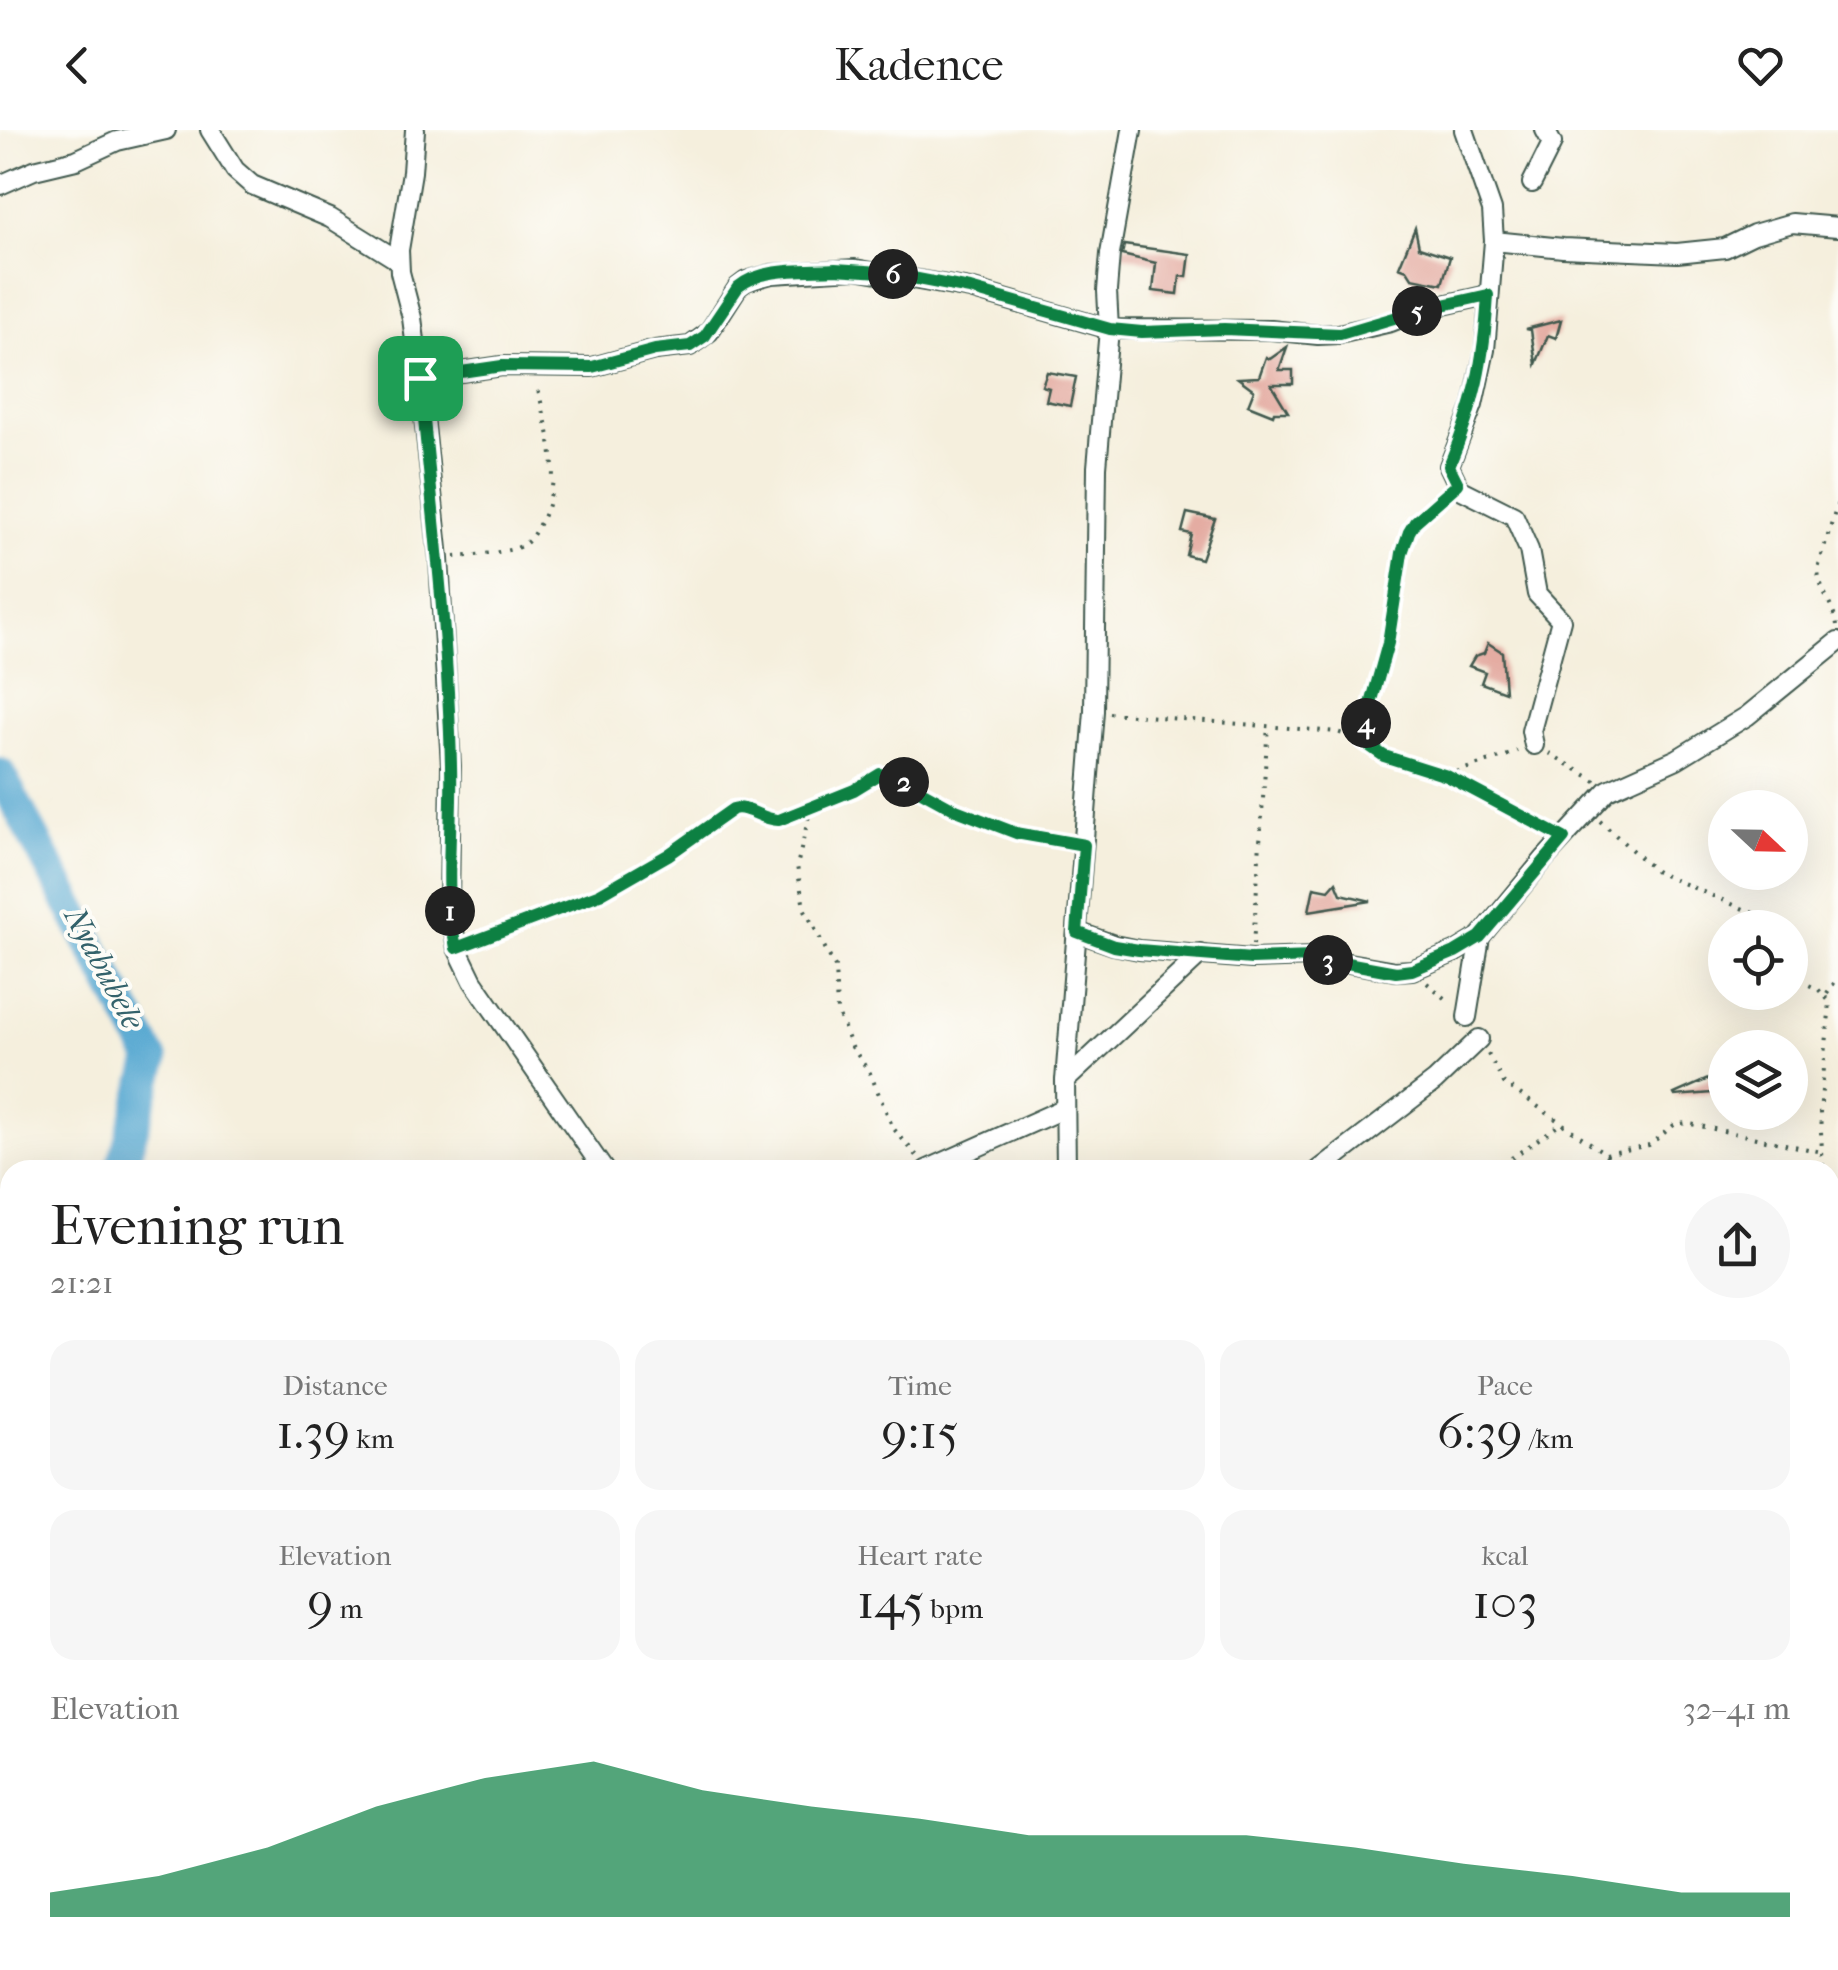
<!DOCTYPE html>
<meta charset="utf-8">
<style>
:root{--surface:#fff;--page:#f6f6f6;--text:#222;--muted:#767676;--accent:#0b8043}
body{margin:0;font-family:"IM FELL French Canon",serif;background:var(--page);color:var(--text);height:100vh;display:flex;flex-direction:column;font-size:38px;white-space:nowrap}
*{box-sizing:border-box;margin:0}
p{font-size:32px;color:var(--muted)}
.icon{flex:none;width:55px;height:55px;fill:none;stroke:currentColor;stroke-width:2;stroke-linecap:round;stroke-linejoin:round}
.map{position:relative;flex:1;overflow:hidden}
.panel{position:absolute;left:0px;top:1030px;width:1840px;height:810px;display:flex;flex-direction:column;background:var(--surface);border-radius:30px 30px 0 0;box-shadow:0 10px 40px #0002}
.panel>*{flex:none}
.needle{width:65px;rotate:112deg}
.buttons{position:absolute;left:1708px;top:660px;display:grid;gap:20px}
.buttons a{display:grid;place-items:center;width:100px;height:100px;border-radius:50%;background:var(--surface);box-shadow:0 10px 40px #0002;font-size:50px}
.pin{position:absolute;display:grid;place-items:center;width:85px;height:85px;color:#fff;margin:-42px;border-radius:20px;box-shadow:0 5px 15px #0006}
.km{position:absolute;width:50px;height:50px;margin:-25px;border-radius:50%;background:#222;color:#fff;font-size:28px;line-height:50px;text-align:center}
.round{display:grid;place-items:center;flex:none;width:105px;height:105px;border-radius:52px;background:var(--page)}
.headline{display:flex;align-items:center;justify-content:space-between;height:170px;padding:0 50px}
h1{font-size:55px;font-weight:600;line-height:75px}
.metrics{display:grid;grid-template-columns:repeat(3,1fr);gap:15px;height:170px;padding:10px 50px}
.metrics div{display:grid;align-content:center;border-radius:25px;background:var(--page);text-align:center}
.metrics b{font-size:50px;font-weight:600}
.metrics small{font-size:28px;font-weight:400}
.metrics p{font-size:28px}
.chart{height:280px;padding:20px 50px}
.chart p{display:flex;justify-content:space-between}
.chart svg{width:100%;height:180px;margin-top:10px;fill:var(--accent);opacity:.7}
header{display:flex;justify-content:space-between;align-items:center;height:130px;padding:0 50px;background:var(--surface);font-size:45px;font-weight:600}
.map>svg:first-child{display:block}
.lines{fill:none;stroke-linecap:round;stroke-linejoin:round}
.stream{stroke:#57a8d1;stroke-width:5}
.river{stroke:#57a8d1;stroke-width:32}
.building{fill:#e4aca2}
.minor-casing{stroke:#3f584d;stroke-width:22}
.path{stroke:#3f584d;stroke-width:4;stroke-dasharray:2.5 8;stroke-linecap:butt}
.minor{stroke:#fff;stroke-width:18}
.route-casing{stroke:#fff;stroke-width:20}
.route{stroke:#0b8043;stroke-width:12}
.labels{text-anchor:middle;dominant-baseline:central;stroke-width:8;stroke-linejoin:round;paint-order:stroke}
.water-label{font-size:32px;font-style:italic;fill:#33626b;stroke:#fdfcf7}
</style>
<header><svg class="icon" aria-label="back" viewBox="0 0 24 24"><path d="M15 5l-7 7 7 7"/></svg>Kadence<svg class="icon" aria-label="heart" viewBox="0 0 24 24"><path d="M12 20l-8-8c-3-5 5-10 8-4 3-6 11-1 8 4z"/></svg></header>
<div class="map">
<svg width="1838" height="1840" viewBox="0 0 1838 1840">
<rect width="100%" height="100%" fill="#fdfcf7"/>
<filter id="ink" filterUnits="userSpaceOnUse"><feTurbulence type="fractalNoise" baseFrequency=".01" numOctaves="2"/><feDisplacementMap in="SourceGraphic" scale="20" xChannelSelector="R" yChannelSelector="G"/><feConvolveMatrix kernelMatrix="1 2 1 2 8 2 1 2 1" color-interpolation-filters="sRGB"/></filter>
<filter id="wash" filterUnits="userSpaceOnUse"><feTurbulence type="fractalNoise" baseFrequency=".0048" numOctaves="4" result="noise"/><feDisplacementMap in="SourceGraphic" scale="40" xChannelSelector="R" yChannelSelector="G"/><feGaussianBlur stdDeviation="2.25" result="paint"/><feColorMatrix in="noise" values="0 0 0 0 0 0 0 0 0 0 0 0 0 0 0 0 0 1.4 0 .05"/><feComposite in="paint" operator="in"/></filter>
<g filter="url(#wash)">
<rect width="100%" height="100%" fill="#f5efdd"/>
<g class="lines">
<path class="stream" d="M 1576,1830 L 1606,1840"/>
<g class="river">
<path d="M 0,644 L 153,930 L 121,1040"/>
<path d="M 194,1830 L 198,1840"/>
</g>
</g>
<g id="blocks">
<g class="building">
<path d="M 1415,98 L 1419,117 L 1450,127 L 1442,154 L 1412,148 L 1407,140 L 1399,137 Z"/>
<path d="M 1124,115 L 1190,124 L 1187,147 L 1180,146 L 1178,164 L 1153,161 L 1156,133 L 1122,125 Z"/>
<path d="M 1561,190 L 1556,208 L 1548,205 L 1536,234 L 1531,200 L 1526,199 Z"/>
<path d="M 1287,217 L 1279,240 L 1293,240 L 1293,254 L 1271,254 L 1288,282 L 1274,282 L 1273,285 L 1248,275 L 1254,260 L 1238,248 L 1259,247 L 1266,227 L 1270,229 Z"/>
<path d="M 1047,242 L 1076,247 L 1070,276 L 1046,271 L 1049,258 L 1042,256 Z"/>
<path d="M 1187,383 L 1215,389 L 1201,429 L 1186,425 L 1191,404 L 1182,402 Z"/>
<path d="M 1488,513 L 1502,522 L 1505,562 L 1481,553 L 1485,542 L 1469,536 L 1475,526 L 1484,523 Z"/>
<path d="M 1336,752 L 1341,764 L 1371,771 L 1309,781 L 1314,757 L 1329,760 Z"/>
<path d="M 1715,946 L 1725,952 L 1725,962 L 1675,966 L 1674,964 Z"/>
</g>
</g>
</g>
<g filter="url(#ink)">
<use href="#blocks" fill-opacity="0" stroke="#3f584d" stroke-width="2.5"/>
<g class="lines">
<defs>
<g id="minor">
<path d="M 210,0 L 235,40 L 252,55 L 330,88 L 399,131"/>
<path d="M 415,0 L 412,42 L 399,120 L 400,142 L 412,188 L 420,248 L 439,429 L 451,636 L 449,773 L 457,818 L 473,851 L 604,1040"/>
<path d="M 1464,0 L 1492,80 L 1494,111 L 1485,220 L 1473,275 L 1449,336 L 1460,359 L 1514,386 L 1529,420 L 1537,464 L 1561,490 L 1531,601 L 1534,615"/>
<path d="M 1532,53 L 1552,13 L 1545,0"/>
<path d="M 0,55 L 34,40 L 76,30 L 117,11 L 166,0"/>
<path d="M 1494,111 L 1563,118 L 1677,123 L 1725,118 L 1754,104 L 1792,93 L 1838,97"/>
<path d="M 420,248 L 502,236 L 592,237 L 655,220 L 690,216 L 709,202 L 738,157 L 746,151 L 772,144 L 855,139 L 970,159 L 1109,199 L 1271,200 L 1318,205 L 1339,204 L 1391,192 L 1421,180 L 1488,165"/>
<path d="M 1077,802 L 1114,815 L 1139,820 L 1252,829 L 1314,827 L 1395,841 L 1412,840 L 1455,822 L 1480,807 L 1545,728 L 1608,660 L 1677,629 L 1747,586 L 1838,512"/>
<path d="M 1467,887 L 1480,807"/>
<path d="M 1065,951 L 1201,824"/>
<path d="M 926,1040 L 1065,978"/>
<path d="M 1066,1040 L 1065,951 L 1094,581 L 1097,337 L 1109,199 L 1107,161 L 1110,124 L 1132,0"/>
<path d="M 1319,1040 L 1435,951 L 1479,909"/>
<path d="M 0,1538 L 10,1531"/>
<path d="M 551,1830 L 552,1840"/>
<path d="M 1181,1830 L 1184,1840"/>
<path d="M 953,1840 L 956,1830"/>
</g>
</defs>
<use href="#minor" class="minor-casing"/>
<g class="path">
<path d="M 455,427 C 469,426 513,422 523,415 C 532,410 536,399 541,391 C 565,347 547,300 537,255"/>
<path d="M 1837,496 C 1834,476 1818,459 1818,439 L 1838,372"/>
<path d="M 1109,583 L 1337,602 L 1361,610 L 1384,626 L 1447,646 L 1546,699"/>
<path d="M 1361,610 L 1389,513 L 1403,423 L 1409,402 L 1415,392 L 1445,366"/>
<path d="M 1549,623 L 1596,651"/>
<path d="M 1447,646 C 1471,635 1494,632 1517,621"/>
<path d="M 811,677 L 797,736 L 804,778 L 835,837 L 837,881 L 852,917 L 870,943 L 893,998 L 918,1027"/>
<path d="M 1600,691 L 1656,742 L 1765,788 L 1769,798"/>
<path d="M 470,812 L 562,780 L 600,763 L 668,725 L 733,679 C 749,675 762,691 779,690 L 854,660 L 881,644 C 907,648 928,667 952,678 C 989,695 1025,703 1065,711"/>
<path d="M 1253,815 L 1268,595"/>
<path d="M 1790,847 L 1818,859 L 1830,872 L 1820,982 L 1823,1040"/>
<path d="M 1427,853 L 1450,872"/>
<path d="M 1827,864 L 1838,847"/>
<path d="M 1488,924 L 1504,953 L 1606,1024 L 1616,1040"/>
<path d="M 1606,1024 L 1649,1015 L 1674,995 L 1686,993 L 1822,1022"/>
<path d="M 1494,1040 L 1562,993"/>
<path d="M 1830,1198 L 1838,1210"/>
<path d="M 369,1830 L 383,1840"/>
</g>
<use href="#minor" class="minor"/>
</g>
</g>
<g class="lines" filter="url(#ink)">
<defs>
<path id="route" d="M 835,139 L 881,142 L 970,159 L 1110,199 L 1142,202 L 1224,199 L 1340,204 L 1421,180 L 1488,165 C 1484,232 1475,274 1449,336 L 1458,354 L 1415,392 L 1409,402 L 1402,423 L 1388,513 L 1361,610 L 1384,626 L 1447,646 L 1564,708 L 1480,807 L 1455,822 L 1412,840 L 1396,842 L 1314,827 L 1252,829 L 1139,820 L 1114,816 L 1077,802 L 1084,715 L 1016,703 L 956,680 L 903,651 L 880,644 L 854,660 L 779,690 C 763,691 748,675 733,679 L 668,725 L 600,764 L 456,818 C 443,757 453,697 451,635 C 448,506 432,377 420,248 L 502,236 L 592,237 L 655,220 L 690,216 L 705,206 L 738,157 C 762,137 805,141 835,139 Z"/>
</defs>
<use href="#route" class="route-casing"/>
<use href="#route" class="route"/>
</g>
<g class="labels">
<g class="water-label">
<text transform="translate(104 838) rotate(62)">Nyabubele</text>
</g>
</g>
</svg>
<div class="buttons">
<a><svg class="needle" viewBox="-14 -14 28 28"><path d="M0-13l5 13h-10z" fill="#e53935"/><path d="M0 13l5-13h-10z" fill="#767676"/></svg></a>
<a><svg class="icon" aria-label="locate" viewBox="0 0 24 24"><circle cx="12" cy="12" r="6"/><path d="M12 2v4M12 18v4M2 12h4M18 12h4"/></svg></a>
<a><svg class="icon" aria-label="layers" viewBox="0 0 24 24"><path d="M12 4l9 5-9 5-9-5zM3 14l9 5 9-5"/></svg></a>
</div>
<div class="pin" style="left:420px;top:248px;background:#1e9e55"><svg class="icon" aria-label="arrive" viewBox="0 0 24 24"><path d="M6 21V4h12l-3 4 3 4H6"/></svg></div>
<b class="km" style="left:450px;top:781px">1</b>
<b class="km" style="left:904px;top:652px">2</b>
<b class="km" style="left:1328px;top:830px">3</b>
<b class="km" style="left:1366px;top:593px">4</b>
<b class="km" style="left:1417px;top:181px">5</b>
<b class="km" style="left:893px;top:144px">6</b>
<section class="panel">
<div class="headline"><div><h1>Evening run</h1><p>21:21</p></div><a class="round"><svg class="icon" aria-label="share" viewBox="0 0 24 24"><path d="M12 15V3M7 8l5-5 5 5M5 13v7h14v-7"/></svg></a></div>
<div class="metrics">
<div><p>Distance</p><b>1.39<small> km</small></b></div>
<div><p>Time</p><b>9:15</b></div>
<div><p>Pace</p><b>6:39<small> /km</small></b></div>
</div>
<div class="metrics">
<div><p>Elevation</p><b>9<small> m</small></b></div>
<div><p>Heart rate</p><b>145<small> bpm</small></b></div>
<div><p>kcal</p><b>103</b></div>
</div>
<div class="chart"><p><span>Elevation</span>32–41 m</p>
<svg viewBox="0 0 160 44" preserveAspectRatio="none"><path d="M0 44V38L10 34L20 27L30 17L40 10L50 6L60 13L70 17L80 20L90 24L100 24L110 24L120 27L130 31L140 34L150 38L160 38V44z"/></svg>
</div>
</section>
</div>
